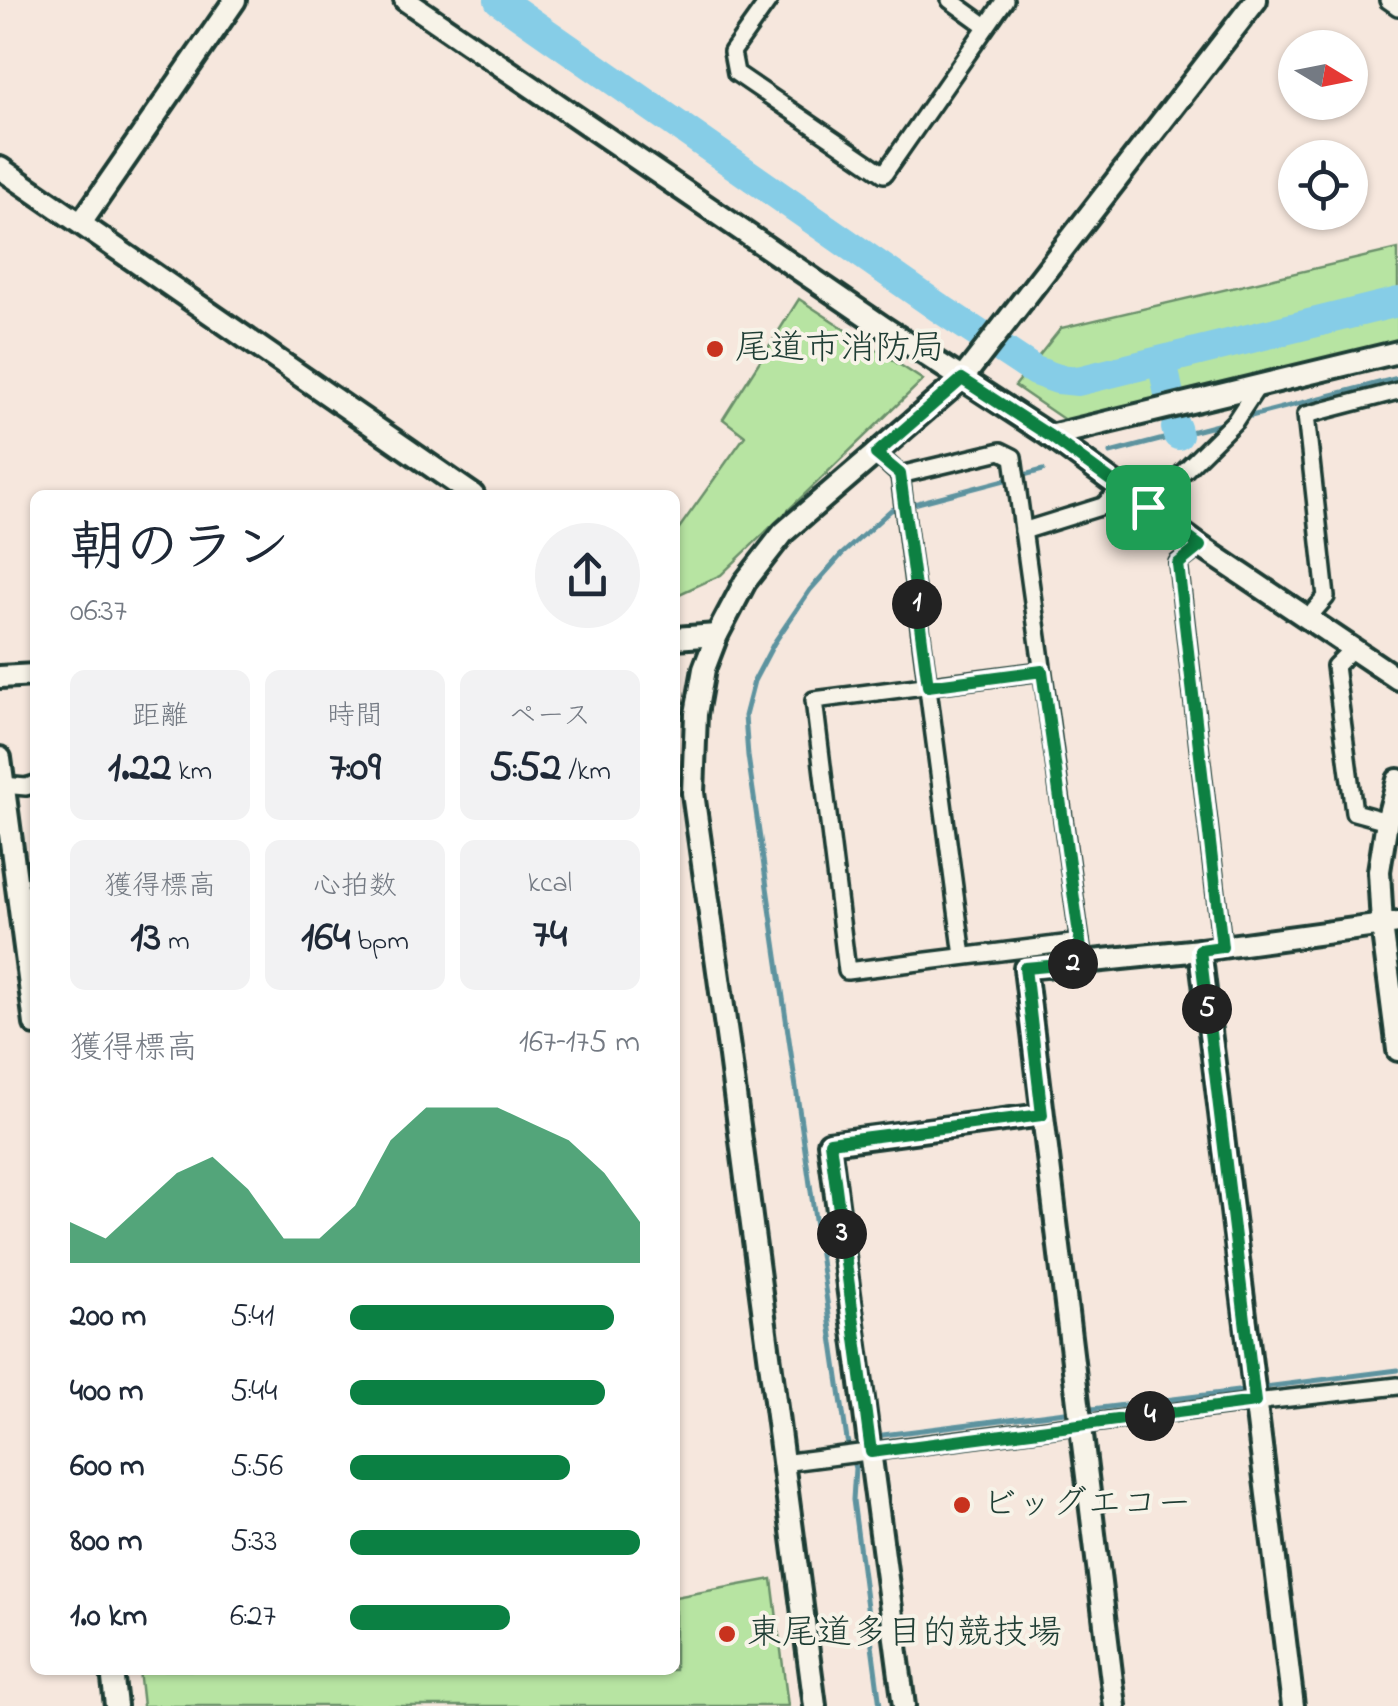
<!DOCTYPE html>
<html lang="ja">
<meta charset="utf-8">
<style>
:root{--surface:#fff;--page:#f2f2f3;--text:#1f2937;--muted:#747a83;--accent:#0b8043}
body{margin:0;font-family:"Indie Flower","Klee One",sans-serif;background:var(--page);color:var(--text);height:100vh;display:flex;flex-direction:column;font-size:38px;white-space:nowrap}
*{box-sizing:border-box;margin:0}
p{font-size:32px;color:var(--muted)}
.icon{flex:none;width:55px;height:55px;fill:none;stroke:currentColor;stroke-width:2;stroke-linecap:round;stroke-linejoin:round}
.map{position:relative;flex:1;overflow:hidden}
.drawer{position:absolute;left:30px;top:490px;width:650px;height:1185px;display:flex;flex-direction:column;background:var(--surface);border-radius:15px;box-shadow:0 2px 8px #0004}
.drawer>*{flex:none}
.needle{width:65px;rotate:100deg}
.controls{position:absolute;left:1278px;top:30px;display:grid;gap:20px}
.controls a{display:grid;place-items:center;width:90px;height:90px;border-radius:50%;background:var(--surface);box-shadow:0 2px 8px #0004;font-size:50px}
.pin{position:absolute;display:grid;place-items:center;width:85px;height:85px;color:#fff;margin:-42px;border-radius:20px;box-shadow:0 5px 15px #0006}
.km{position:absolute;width:50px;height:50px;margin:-25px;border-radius:50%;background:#222;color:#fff;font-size:28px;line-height:50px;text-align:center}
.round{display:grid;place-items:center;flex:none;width:105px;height:105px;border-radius:52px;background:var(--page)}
.headline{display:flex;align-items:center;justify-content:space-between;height:170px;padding:0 40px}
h1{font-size:55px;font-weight:800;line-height:75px}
.figures{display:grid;grid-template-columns:repeat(3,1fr);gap:15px;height:170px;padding:10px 40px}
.figures div{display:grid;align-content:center;border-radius:15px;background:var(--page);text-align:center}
.figures b{font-size:42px;font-weight:800}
.figures small{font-size:28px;font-weight:400}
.figures p{font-size:28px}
.chart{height:280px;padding:20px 40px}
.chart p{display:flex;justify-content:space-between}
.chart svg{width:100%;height:180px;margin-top:10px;fill:var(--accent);opacity:.7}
ul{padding:0 40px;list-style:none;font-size:32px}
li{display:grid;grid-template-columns:160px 120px 1fr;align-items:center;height:75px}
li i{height:25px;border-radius:12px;background:var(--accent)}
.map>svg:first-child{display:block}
.green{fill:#b7e4a2;stroke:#6b906b;stroke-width:2.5}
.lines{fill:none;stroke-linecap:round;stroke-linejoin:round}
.stream{stroke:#5d939f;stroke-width:5}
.river{stroke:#86cde7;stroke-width:30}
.street-casing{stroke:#1f3d34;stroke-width:22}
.secondary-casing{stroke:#1f3d34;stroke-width:28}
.street{stroke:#f7f3e8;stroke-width:15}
.secondary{stroke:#f7f3e8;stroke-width:20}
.route-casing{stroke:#fff;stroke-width:20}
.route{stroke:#0b8043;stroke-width:12}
.poi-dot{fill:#c8321e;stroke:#f7f3e8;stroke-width:4}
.labels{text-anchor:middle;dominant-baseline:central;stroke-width:8;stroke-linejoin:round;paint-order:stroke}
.poi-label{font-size:35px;fill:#1f3d34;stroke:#f7f3e8;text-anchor:start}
</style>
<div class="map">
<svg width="1398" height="1706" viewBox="0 0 1398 1706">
<rect width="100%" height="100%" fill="#f6e7dd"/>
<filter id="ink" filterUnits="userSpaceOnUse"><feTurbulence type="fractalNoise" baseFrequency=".01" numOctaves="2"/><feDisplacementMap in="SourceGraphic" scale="20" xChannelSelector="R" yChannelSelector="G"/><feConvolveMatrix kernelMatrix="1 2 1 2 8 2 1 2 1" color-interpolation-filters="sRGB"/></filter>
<g filter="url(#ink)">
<g class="green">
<path d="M 1398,249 L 1398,343 L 1072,425 L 1015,386 L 1061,328 Z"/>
<path d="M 799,299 L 923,380 L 721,575 L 675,596 L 675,534 L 745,436 L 723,419 Z"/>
<path d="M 772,1579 L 788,1706 L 143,1706 L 139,1670 L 675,1670 L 675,1597 Z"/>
</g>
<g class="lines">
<g class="stream">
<path d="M 1251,416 L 1398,378"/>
<path d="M 1110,453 L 1221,424"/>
<path d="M 1257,1388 L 1398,1370"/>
<path d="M 1084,1410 L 1246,1390"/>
<path d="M 875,1436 L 1073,1411"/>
<path d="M 880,1706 L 853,1500 L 855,1468 L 847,1440 L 748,756 L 745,716 L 754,681 L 774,643 L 810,590 L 841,555 L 891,510 L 1043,470"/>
</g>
<g class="river">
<path d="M 499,0 L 938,307 L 1035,371 L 1058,379 L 1078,381 L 1398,302"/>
<path d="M 1162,361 L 1170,399"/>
<path d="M 1176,428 L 1178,435"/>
</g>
<defs>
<g id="street">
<path d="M 769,0 L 732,52 L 736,73 L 884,174 L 1005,0"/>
<path d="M 950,0 L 986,26"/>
<path d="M 1388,0 L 1398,7"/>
<path d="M 876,453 L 900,475 L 963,956"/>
<path d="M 900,475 L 1001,451 L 1013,457 L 1081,949"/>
<path d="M 1148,507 L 1235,421 L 1258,386"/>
<path d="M 1023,531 L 1103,506 L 1121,489"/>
<path d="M 1200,546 L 1178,563 L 1222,947"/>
<path d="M 1307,619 L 1326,597 L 1306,415 L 1398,391"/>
<path d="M 1351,650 L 1335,666 L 1354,812 L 1387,821"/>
<path d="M 1042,671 L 814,700 L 847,971 L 1080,942"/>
<path d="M 3,785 L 26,787 L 35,784"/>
<path d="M 782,1463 L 1255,1402 L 1398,1386"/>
</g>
<g id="secondary">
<path d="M 405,0 L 883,327 L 1050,436 L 1200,546 L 1398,679"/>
<path d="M 0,168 L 473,495"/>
<path d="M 81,223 L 235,0"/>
<path d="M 1050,436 L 1398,352"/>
<path d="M 675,638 L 717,635"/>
<path d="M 0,677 L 35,675"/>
<path d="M 0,758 L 35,1024"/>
<path d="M 1398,780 L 1387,821 L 1379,871 L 1382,925 L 1398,1050"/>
<path d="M 1200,950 L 1293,1706"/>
<path d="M 112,1670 L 116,1706"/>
<path d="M 815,1706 L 729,1049 L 693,793 L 696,714 L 704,669 L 717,635 L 745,582 L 784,532 L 962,379 L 1256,0"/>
<path d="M 904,1706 L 829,1143 L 1042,1115"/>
<path d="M 1115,1706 L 1025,968 L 1200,950 L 1398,923"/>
</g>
</defs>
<use href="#street" class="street-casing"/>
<use href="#secondary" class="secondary-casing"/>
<use href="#street" class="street"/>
<use href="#secondary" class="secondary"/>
</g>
</g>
<g class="lines" filter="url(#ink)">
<defs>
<path id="route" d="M 962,379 L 1050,436 L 1200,546 L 1178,564 L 1222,947 L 1200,950 L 1255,1402 L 871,1452 L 830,1142 L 1042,1115 L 1025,968 L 1083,963 L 1042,671 L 928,686 L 900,474 L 876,454 Z"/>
</defs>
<use href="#route" class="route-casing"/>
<use href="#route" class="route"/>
</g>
<g class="poi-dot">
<circle cx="715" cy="349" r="10"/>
<circle cx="962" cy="1505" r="10"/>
<circle cx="727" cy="1634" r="10"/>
</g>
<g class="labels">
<g class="poi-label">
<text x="735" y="349">尾道市消防局</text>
<text x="982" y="1505">ビッグエコー</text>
<text x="747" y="1634">東尾道多目的競技場</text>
</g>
</g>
</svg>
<div class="controls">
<a><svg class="needle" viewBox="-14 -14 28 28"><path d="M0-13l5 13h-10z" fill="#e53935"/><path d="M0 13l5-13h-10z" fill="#747a83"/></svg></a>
<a><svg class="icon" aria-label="locate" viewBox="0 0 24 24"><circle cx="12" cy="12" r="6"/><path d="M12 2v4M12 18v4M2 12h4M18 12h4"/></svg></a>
</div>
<div class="pin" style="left:1148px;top:507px;background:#1e9e55"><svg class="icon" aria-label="arrive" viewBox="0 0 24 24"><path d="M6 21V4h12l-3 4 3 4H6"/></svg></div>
<b class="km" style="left:917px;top:604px">1</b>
<b class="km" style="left:1073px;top:964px">2</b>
<b class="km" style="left:842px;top:1234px">3</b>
<b class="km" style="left:1150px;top:1416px">4</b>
<b class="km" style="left:1207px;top:1009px">5</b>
<section class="drawer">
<div class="headline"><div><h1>朝のラン</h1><p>06:37</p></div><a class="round"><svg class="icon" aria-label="share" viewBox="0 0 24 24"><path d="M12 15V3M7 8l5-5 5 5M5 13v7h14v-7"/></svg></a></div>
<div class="figures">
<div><p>距離</p><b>1.22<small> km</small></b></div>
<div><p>時間</p><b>7:09</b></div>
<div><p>ペース</p><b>5:52<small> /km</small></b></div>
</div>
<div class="figures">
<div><p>獲得標高</p><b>13<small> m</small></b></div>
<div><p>心拍数</p><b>164<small> bpm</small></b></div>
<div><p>kcal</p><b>74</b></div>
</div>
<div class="chart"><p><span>獲得標高</span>167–175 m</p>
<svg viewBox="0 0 160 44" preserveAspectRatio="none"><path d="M0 44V34L10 38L20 30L30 22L40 18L50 26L60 38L70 38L80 30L90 14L100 6L110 6L120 6L130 10L140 14L150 22L160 34V44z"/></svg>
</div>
<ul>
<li><b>200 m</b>5:41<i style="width:91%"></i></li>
<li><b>400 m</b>5:44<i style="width:88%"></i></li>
<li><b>600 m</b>5:56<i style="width:76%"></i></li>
<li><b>800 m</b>5:33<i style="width:100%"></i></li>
<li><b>1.0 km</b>6:27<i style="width:55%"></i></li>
</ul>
</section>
</div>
